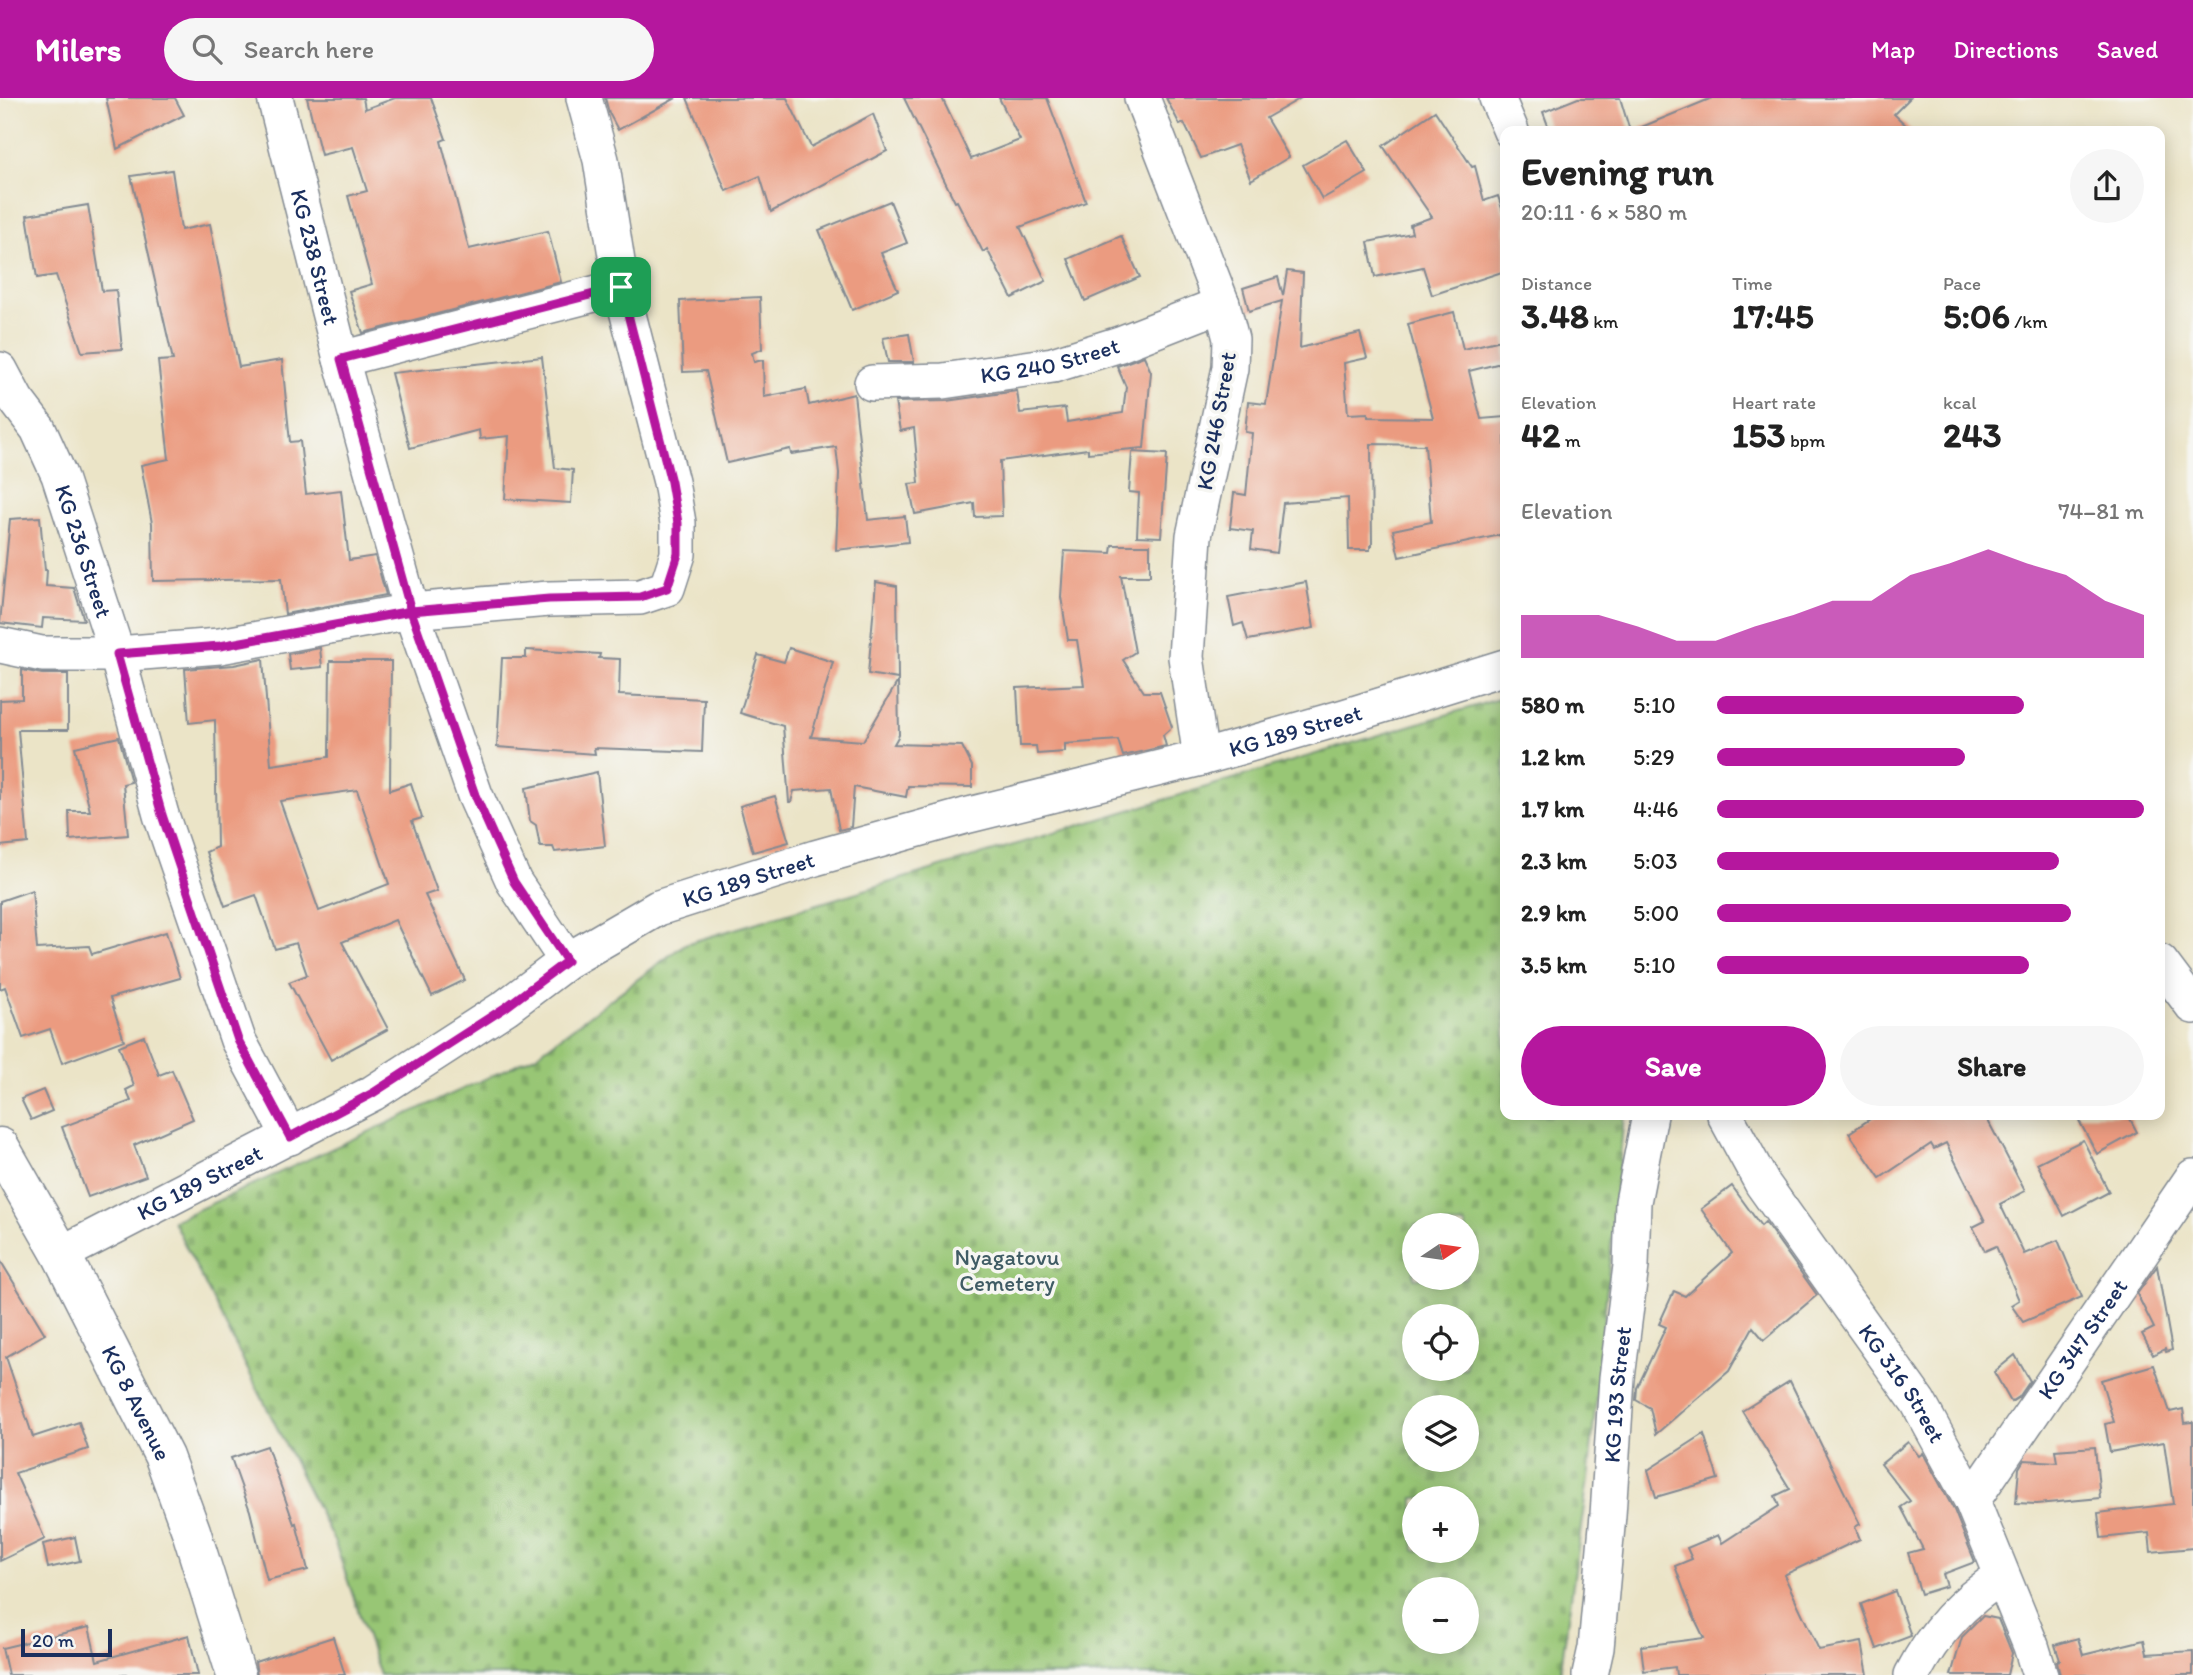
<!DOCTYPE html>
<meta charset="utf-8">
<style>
:root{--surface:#fff;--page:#f6f6f6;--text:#222;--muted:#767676;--accent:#b5179e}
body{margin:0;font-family:Itim,sans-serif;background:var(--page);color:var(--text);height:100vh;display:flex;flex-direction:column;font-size:26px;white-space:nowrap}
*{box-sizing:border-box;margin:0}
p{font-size:23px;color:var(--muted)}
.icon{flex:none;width:38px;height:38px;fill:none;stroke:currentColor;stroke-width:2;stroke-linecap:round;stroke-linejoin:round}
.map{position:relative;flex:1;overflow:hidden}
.drawer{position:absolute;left:1500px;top:28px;width:665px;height:994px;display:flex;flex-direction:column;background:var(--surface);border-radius:14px;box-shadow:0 4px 18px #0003}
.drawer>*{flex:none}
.needle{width:46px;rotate:77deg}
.fabs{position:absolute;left:1402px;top:1115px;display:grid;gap:14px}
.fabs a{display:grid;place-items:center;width:77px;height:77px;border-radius:50%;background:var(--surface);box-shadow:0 4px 18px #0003;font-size:35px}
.scale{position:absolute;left:21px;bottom:18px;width:91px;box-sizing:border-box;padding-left:7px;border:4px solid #1b2f5e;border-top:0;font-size:19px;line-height:24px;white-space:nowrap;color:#1b2f5e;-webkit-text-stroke:5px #f6f6f2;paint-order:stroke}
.pin{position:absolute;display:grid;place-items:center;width:60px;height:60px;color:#fff;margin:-30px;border-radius:14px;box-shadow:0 4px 10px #0006}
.round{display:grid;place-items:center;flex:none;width:74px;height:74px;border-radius:37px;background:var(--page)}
.summary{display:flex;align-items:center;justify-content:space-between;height:119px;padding:0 21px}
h1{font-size:38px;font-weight:800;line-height:52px}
.metrics{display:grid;grid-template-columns:repeat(3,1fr);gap:10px;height:119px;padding:7px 21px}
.metrics div{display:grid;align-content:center}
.metrics b{font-size:35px;font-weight:800}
.metrics small{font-size:19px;font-weight:400}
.metrics p{font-size:19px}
.chart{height:196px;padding:14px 21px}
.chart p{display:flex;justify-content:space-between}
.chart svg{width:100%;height:126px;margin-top:7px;fill:var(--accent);opacity:.7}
.primary-button{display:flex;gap:14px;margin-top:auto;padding:14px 21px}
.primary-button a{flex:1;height:80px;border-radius:42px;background:var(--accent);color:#fff;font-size:28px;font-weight:800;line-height:80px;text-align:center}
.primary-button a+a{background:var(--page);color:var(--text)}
ul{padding:0 21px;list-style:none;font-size:23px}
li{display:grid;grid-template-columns:112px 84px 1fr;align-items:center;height:52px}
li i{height:18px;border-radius:9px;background:var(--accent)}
header{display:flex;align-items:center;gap:42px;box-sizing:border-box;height:98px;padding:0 35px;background:var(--accent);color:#fff}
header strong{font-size:33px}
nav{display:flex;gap:38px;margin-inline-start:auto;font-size:24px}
.search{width:490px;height:63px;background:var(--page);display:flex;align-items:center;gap:18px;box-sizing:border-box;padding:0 24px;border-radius:38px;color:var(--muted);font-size:26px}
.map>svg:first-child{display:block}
.cemetery{fill:url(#cemetery-stones);stroke:#5a7a69;stroke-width:2;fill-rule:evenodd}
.building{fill:#eb9b80;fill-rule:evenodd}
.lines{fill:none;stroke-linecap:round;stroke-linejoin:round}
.minor-casing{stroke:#838a92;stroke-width:38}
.tertiary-casing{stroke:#838a92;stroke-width:41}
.minor{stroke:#fff;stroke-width:35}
.tertiary{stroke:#fff;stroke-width:38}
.route-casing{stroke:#fff;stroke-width:14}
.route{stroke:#b5179e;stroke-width:9}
.labels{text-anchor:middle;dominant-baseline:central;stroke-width:7;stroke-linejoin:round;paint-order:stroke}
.street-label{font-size:23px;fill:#1b2f5e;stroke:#f6f6f2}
.park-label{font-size:23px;fill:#405c65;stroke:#f6f6f2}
</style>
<header>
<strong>Milers</strong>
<div class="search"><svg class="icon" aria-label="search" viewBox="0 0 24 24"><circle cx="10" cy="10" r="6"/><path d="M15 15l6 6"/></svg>Search here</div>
<nav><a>Map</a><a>Directions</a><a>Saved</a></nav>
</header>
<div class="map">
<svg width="2193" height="1577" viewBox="0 0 2193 1577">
<defs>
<pattern id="cemetery-stones" width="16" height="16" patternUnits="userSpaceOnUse" patternTransform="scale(1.75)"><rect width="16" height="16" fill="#98c674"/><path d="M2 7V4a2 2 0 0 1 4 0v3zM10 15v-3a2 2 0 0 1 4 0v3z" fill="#82aa67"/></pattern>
</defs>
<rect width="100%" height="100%" fill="#f6f6f2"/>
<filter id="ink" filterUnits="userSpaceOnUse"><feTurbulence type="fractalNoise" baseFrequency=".0143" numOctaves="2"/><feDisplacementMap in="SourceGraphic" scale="14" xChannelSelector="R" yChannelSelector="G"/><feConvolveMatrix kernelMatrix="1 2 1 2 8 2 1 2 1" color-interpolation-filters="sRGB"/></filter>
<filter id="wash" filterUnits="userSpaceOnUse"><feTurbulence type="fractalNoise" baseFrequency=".00686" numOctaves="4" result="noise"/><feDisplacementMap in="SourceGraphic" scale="28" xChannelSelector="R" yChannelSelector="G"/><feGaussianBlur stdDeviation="1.57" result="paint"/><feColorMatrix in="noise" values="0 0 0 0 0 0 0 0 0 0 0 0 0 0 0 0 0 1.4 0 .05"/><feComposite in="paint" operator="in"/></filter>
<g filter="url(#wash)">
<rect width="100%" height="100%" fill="#ebe4c7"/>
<path class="cemetery" d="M 1505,599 L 1505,1017 L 1624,1017 L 1589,1373 L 1560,1577 L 380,1577 L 335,1445 L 173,1123 L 535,958 L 685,846 ZM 1414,1127 L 1466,1127 L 1466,1180 L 1414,1180 ZM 1414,1218 L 1466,1218 L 1466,1270 L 1414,1270 ZM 1414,1309 L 1466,1309 L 1466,1362 L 1414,1362 ZM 1414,1400 L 1466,1400 L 1466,1452 L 1414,1452 ZM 1414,1491 L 1466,1491 L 1466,1544 L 1414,1544 Z"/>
<g id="blocks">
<g class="building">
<path d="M 106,0 L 175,0 L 184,17 L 117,51 Z"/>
<path d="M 307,0 L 363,0 L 365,11 L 395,0 L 431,0 L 446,41 L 441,43 L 469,151 L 548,133 L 561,184 L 363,235 L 349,193 L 372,186 L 348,98 L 367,93 L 353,49 L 321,57 Z"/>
<path d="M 605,0 L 676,0 L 618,32 L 609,15 Z"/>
<path d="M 687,0 L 787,0 L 811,49 L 873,16 L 887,53 L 771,114 L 760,78 L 726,93 Z"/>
<path d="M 904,0 L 942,0 L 971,61 L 1020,42 L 999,0 L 1047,0 L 1086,104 L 1020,129 L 1046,183 L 1012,200 L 987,151 L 983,154 L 957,103 L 955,104 Z"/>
<path d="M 1166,0 L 1301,0 L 1266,20 L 1289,59 L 1251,82 L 1237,47 L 1201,60 L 1184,25 L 1180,27 Z"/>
<path d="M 1578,0 L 1620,0 L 1630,33 L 1550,33 L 1543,14 Z"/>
<path d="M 1712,0 L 1910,0 L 1894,16 L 1912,33 L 1632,33 Z"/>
<path d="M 1435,13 L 1472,69 L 1475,68 L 1484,103 L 1498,98 L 1505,120 L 1505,173 L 1432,197 L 1423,169 L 1375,179 L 1368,144 L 1412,135 L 1410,127 L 1432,119 L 1383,48 Z"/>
<path d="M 1347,42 L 1367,75 L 1322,101 L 1303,67 Z"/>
<path d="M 172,72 L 181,132 L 210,126 L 239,269 L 282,262 L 290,344 L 300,343 L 306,396 L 341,392 L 349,462 L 375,458 L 386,497 L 285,516 L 281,481 L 153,483 L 152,425 L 141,367 L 169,361 L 158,263 L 173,262 L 131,78 Z"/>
<path d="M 890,103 L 907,145 L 881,155 L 898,192 L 852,212 L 819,132 Z"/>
<path d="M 88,107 L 102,193 L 116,192 L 122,251 L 82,254 L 56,177 L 37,180 L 27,117 Z"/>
<path d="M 1121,138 L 1140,179 L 1085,203 L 1068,161 Z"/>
<path d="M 1287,173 L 1303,175 L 1300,250 L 1360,235 L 1367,260 L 1344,265 L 1348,316 L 1368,315 L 1368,319 L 1433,320 L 1408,226 L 1454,214 L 1463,251 L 1505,241 L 1505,264 L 1469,273 L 1481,321 L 1505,319 L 1505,436 L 1399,459 L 1393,432 L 1431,424 L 1425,347 L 1371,346 L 1372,448 L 1370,448 L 1370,452 L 1349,452 L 1348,400 L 1283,405 L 1277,455 L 1251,451 L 1253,433 L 1230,430 L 1234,395 L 1246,397 L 1252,335 L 1245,334 L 1248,304 L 1266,306 L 1282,203 L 1249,213 L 1243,190 L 1278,179 L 1283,198 Z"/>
<path d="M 760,199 L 762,251 L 752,255 L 754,264 L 763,262 L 764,299 L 806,291 L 809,307 L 854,296 L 868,422 L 905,418 L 908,444 L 836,452 L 839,375 L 836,349 L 791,356 L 790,351 L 727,365 L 706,273 L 683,274 L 680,203 Z"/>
<path d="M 909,236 L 914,264 L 888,264 L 883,240 Z"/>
<path d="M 1144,258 L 1151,274 L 1144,350 L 1088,355 L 1088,351 L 1000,363 L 1002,418 L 975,419 L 974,405 L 915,416 L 909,386 L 919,385 L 914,330 L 900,333 L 895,304 L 946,303 L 1017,293 L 1020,315 L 1065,310 L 1067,324 L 1123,315 L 1126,289 L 1117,268 Z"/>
<path d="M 542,259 L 555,370 L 573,372 L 571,405 L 505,401 L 509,338 L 480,341 L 479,332 L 410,350 L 391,275 Z"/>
<path d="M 1132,354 L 1167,356 L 1161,439 L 1137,438 L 1139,395 L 1129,394 Z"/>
<path d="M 40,419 L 45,472 L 47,472 L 46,488 L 74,490 L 84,522 L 43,520 L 42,530 L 0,525 L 10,421 Z"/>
<path d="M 1112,447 L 1150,447 L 1150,478 L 1121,478 L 1135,554 L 1123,562 L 1144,594 L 1160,594 L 1172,629 L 1163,637 L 1166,648 L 1123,658 L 1118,642 L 1065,646 L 1065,654 L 1037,656 L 1036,648 L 1020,648 L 1017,590 L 1084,587 L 1077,542 L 1068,542 L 1061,499 L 1064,453 L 1111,455 Z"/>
<path d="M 876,484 L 897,488 L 898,581 L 868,576 Z"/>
<path d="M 1306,484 L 1314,530 L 1248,542 L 1243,525 L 1234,528 L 1228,499 Z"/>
<path d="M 320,550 L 322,569 L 290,572 L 288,556 Z"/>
<path d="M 789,550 L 833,564 L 811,639 L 863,643 L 898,583 L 899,637 L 894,646 L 962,648 L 972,668 L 972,689 L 908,688 L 906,699 L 854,689 L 851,729 L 839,732 L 831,690 L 794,693 L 791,704 L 789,704 L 783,628 L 740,615 L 758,557 L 784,564 Z"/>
<path d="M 526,552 L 600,556 L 599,560 L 620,561 L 619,597 L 704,601 L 702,654 L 594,650 L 595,656 L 497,649 L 502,560 L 526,560 Z"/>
<path d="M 263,561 L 271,667 L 329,659 L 330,563 L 391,563 L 390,692 L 411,685 L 422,720 L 412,723 L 437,793 L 425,797 L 465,882 L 432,898 L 395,822 L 342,844 L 388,931 L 331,962 L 289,884 L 307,877 L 296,845 L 275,851 L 256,797 L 225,808 L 206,754 L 217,749 L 215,622 L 189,625 L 185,571 L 234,567 ZM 357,692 L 389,786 L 319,813 L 280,703 Z"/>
<path d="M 22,572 L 42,576 L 68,576 L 68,632 L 18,632 L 28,745 L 0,748 L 0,602 L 22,601 Z"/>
<path d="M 119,639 L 131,684 L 123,686 L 128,737 L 70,742 L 69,713 L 90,713 L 75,649 Z"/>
<path d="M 597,674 L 605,748 L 555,754 L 553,749 L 540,749 L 536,727 L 530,723 L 526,690 Z"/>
<path d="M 775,698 L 789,744 L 753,754 L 740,708 Z"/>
<path d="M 32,792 L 37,851 L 89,848 L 92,856 L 166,834 L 180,880 L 110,900 L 124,942 L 62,965 L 50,931 L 23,940 L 5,889 L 0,891 L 0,803 Z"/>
<path d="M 144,938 L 159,977 L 172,972 L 193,1021 L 134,1047 L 146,1078 L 88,1099 L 62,1029 L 131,1003 L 126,992 L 134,988 L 119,948 Z"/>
<path d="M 43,992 L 52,1013 L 31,1022 L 21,1001 Z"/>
<path d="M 1876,1017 L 1985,1017 L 2025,1093 L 2000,1106 L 2024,1156 L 2058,1142 L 2082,1199 L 2023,1224 L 2011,1207 L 2019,1202 L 1996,1148 L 1985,1153 L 1973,1129 L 1985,1123 L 1946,1045 L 1934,1051 L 1931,1046 L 1880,1080 L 1849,1035 Z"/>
<path d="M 2076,1017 L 2128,1017 L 2137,1034 L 2097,1056 Z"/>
<path d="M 2083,1042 L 2109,1094 L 2064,1118 L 2037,1065 Z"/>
<path d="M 1732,1088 L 1761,1128 L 1765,1124 L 1817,1197 L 1764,1242 L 1753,1229 L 1729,1273 L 1656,1336 L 1650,1310 L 1636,1302 L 1637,1290 L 1666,1229 L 1659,1226 L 1674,1193 L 1685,1198 L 1732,1155 L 1701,1111 Z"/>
<path d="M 0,1162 L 45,1236 L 6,1259 L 33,1339 L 79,1324 L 88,1351 L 15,1375 L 45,1441 L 0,1463 Z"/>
<path d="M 2157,1168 L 2172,1252 L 2166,1254 L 2165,1251 L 2153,1257 L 2142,1236 L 2154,1230 L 2137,1196 Z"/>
<path d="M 2015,1257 L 2030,1283 L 2019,1299 L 2011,1304 L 1994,1274 Z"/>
<path d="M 2154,1267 L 2170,1314 L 2183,1311 L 2185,1325 L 2193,1324 L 2193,1450 L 2151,1454 L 2149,1435 L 2101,1440 L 2098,1415 L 2173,1406 L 2164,1344 L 2110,1354 L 2105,1326 L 2114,1324 L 2101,1282 Z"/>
<path d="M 1790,1283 L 1860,1426 L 1855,1429 L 1860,1441 L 1784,1477 L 1819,1552 L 1862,1544 L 1868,1577 L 1676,1577 L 1675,1569 L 1644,1573 L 1641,1548 L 1704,1540 L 1693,1517 L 1675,1468 L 1692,1461 L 1687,1450 L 1718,1437 L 1722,1445 L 1779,1408 L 1775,1398 L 1790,1391 L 1742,1313 Z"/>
<path d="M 1704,1336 L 1718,1381 L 1656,1399 L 1648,1372 Z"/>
<path d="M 1908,1344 L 1919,1358 L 1923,1355 L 1954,1412 L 1975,1464 L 1943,1476 L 1947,1488 L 1921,1496 L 1908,1455 L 1923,1451 L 1901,1409 L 1910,1403 L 1881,1366 Z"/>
<path d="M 267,1348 L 294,1426 L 296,1425 L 308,1472 L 267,1482 L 250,1413 L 231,1360 Z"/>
<path d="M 2095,1349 L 2100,1400 L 2037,1406 L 2016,1405 L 2019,1370 L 2024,1362 L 2057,1364 L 2055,1352 Z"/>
<path d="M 75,1439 L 80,1463 L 48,1470 L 43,1446 Z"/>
<path d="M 1895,1493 L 1911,1538 L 1877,1551 L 1861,1506 Z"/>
<path d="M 1983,1518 L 1998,1521 L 2012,1555 L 2007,1577 L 1951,1577 L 1962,1539 Z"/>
<path d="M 89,1529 L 97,1563 L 189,1537 L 198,1577 L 8,1577 L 2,1550 Z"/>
<path d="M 333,1539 L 345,1577 L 257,1577 L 255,1564 Z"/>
<path d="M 2078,1540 L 2083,1557 L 2144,1542 L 2147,1556 L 2193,1553 L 2193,1577 L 2060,1577 L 2057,1563 L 2060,1562 L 2055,1547 Z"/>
</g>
</g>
</g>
<g filter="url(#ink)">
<use href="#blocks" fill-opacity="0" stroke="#838a92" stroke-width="2"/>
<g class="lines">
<defs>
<g id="minor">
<path id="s1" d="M 275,0 L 341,261 L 411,513 L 475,697 L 514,784 L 567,863"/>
<path d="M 1142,0 L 1222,206 L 1231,241 L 1230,270 L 1194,438 L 1186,559 L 1201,660"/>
<path d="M 1497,0 L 1511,33"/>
<path d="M 341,261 L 621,189"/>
<path id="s2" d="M 0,272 L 16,302 L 38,331 L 59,377 L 117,556 L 161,717 L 238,942 L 290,1039"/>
<path id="s3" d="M 872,285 L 943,283 L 1053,267 L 1120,246 L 1222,206"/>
<path d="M 0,547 L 42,556 L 117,556 L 220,548 L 411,513 L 549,501 L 640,499 L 667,490 L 678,456 L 678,425 L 671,384 L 621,189 L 601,62 L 584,0"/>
<path d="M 2160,864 L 2193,908"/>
<path id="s4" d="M 1725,1017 L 1762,1085 L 1918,1304 L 1972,1403 L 2031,1548 L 2040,1577"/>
<path id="s5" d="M 61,1156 L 373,995 L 506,909 L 567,863 L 658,810 L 815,760 L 965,718 L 1201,660 L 1344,619 L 1505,569"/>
<path id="s6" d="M 1972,1403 L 2193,1079"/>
<path id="s7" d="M 1590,1577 L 1596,1550 L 1608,1417 L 1617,1280 L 1631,1168 L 1633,1104 L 1650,1017"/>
<path d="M 1912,1577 C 1935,1533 1961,1505 2002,1478"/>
</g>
<g id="tertiary">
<path id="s8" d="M 0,1049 L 61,1156 L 164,1359 L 191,1433 L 236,1577"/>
</g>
</defs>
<use href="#minor" class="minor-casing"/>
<use href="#tertiary" class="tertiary-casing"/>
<use href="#minor" class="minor"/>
<use href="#tertiary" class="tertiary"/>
</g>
</g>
<g class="lines" filter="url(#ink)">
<defs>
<path id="route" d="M 621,189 L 341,261 L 411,513 L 220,548 L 117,556 L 162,717 L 238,942 L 290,1039 L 373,995 L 506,909 L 567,863 L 514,784 L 475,697 L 411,513 L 549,501 L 640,499 L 667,490 L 678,456 L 678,425 L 671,384 L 621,189"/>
</defs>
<use href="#route" class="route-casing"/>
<use href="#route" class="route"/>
</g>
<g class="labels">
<g class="street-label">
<text stroke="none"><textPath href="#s1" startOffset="164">KG 238 Street</textPath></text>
<text stroke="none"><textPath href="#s3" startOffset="180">KG 240 Street</textPath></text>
<text transform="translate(1216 323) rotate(-80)">KG 246 Street</text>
<text stroke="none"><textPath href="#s2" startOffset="201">KG 236 Street</textPath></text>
<text stroke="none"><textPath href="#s5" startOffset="1353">KG 189 Street</textPath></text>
<text stroke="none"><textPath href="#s5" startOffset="786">KG 189 Street</textPath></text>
<text stroke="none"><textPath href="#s5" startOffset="156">KG 189 Street</textPath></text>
<text stroke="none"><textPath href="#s6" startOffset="196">KG 347 Street</textPath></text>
<text stroke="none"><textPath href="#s4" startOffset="322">KG 316 Street</textPath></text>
<text stroke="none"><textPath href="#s7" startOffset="282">KG 193 Street</textPath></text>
<text stroke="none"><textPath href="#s8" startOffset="290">KG 8 Avenue</textPath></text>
</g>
<g class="park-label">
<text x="1007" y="1159">Nyagatovu<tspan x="1007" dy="26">Cemetery</tspan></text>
</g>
</g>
</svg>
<div class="fabs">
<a><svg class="needle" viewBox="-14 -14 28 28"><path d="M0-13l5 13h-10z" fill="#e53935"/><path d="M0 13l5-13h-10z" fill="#767676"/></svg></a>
<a><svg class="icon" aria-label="locate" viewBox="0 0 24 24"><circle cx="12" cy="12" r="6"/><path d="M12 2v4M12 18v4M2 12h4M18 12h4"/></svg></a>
<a><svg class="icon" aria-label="layers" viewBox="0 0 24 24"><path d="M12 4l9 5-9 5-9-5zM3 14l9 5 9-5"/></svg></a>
<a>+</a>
<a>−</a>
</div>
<div class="scale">20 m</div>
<div class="pin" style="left:621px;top:189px;background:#1e9e55"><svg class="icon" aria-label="arrive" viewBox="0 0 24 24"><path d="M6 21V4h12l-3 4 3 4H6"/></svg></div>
<section class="drawer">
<div class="summary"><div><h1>Evening run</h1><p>20:11 · 6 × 580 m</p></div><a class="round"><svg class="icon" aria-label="share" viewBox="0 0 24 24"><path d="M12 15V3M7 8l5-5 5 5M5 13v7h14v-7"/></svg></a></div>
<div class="metrics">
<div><p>Distance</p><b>3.48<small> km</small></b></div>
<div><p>Time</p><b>17:45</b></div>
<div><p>Pace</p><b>5:06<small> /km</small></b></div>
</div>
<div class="metrics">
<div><p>Elevation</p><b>42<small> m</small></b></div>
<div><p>Heart rate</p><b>153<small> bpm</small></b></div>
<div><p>kcal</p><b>243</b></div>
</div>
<div class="chart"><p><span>Elevation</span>74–81 m</p>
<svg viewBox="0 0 160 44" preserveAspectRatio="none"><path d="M0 44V29L10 29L20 29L30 33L40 38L50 38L60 33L70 29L80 24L90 24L100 15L110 11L120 6L130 11L140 15L150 24L160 29V44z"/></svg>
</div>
<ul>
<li><b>580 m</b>5:10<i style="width:72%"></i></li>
<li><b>1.2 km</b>5:29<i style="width:58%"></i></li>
<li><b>1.7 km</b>4:46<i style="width:100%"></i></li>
<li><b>2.3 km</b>5:03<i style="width:80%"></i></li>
<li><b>2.9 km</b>5:00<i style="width:83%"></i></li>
<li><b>3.5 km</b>5:10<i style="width:73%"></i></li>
</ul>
<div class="primary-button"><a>Save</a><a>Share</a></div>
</section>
</div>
